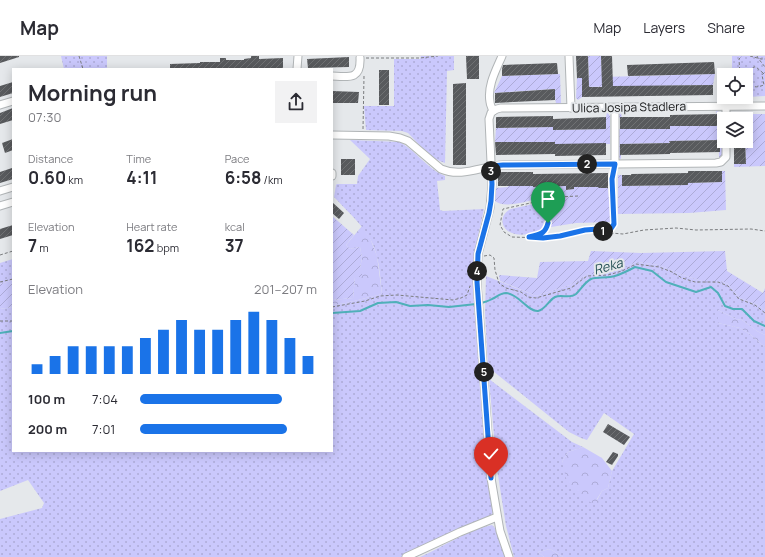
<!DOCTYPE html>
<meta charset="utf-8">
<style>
:root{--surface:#fff;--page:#f2f2f3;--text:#2b2b33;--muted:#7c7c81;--line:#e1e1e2;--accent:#1a73e8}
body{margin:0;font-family:Manrope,sans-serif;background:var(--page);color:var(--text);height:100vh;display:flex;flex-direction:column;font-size:15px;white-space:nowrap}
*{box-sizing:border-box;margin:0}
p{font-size:13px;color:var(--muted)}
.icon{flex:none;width:22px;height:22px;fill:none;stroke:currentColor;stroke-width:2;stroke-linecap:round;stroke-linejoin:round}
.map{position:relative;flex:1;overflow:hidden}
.details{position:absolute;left:12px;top:12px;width:321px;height:384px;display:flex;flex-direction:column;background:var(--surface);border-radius:0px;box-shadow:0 2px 10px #0003}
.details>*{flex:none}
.controls{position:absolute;left:717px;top:12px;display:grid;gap:8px}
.controls a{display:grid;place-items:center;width:36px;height:36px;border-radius:0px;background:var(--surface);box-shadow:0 2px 10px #0003;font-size:20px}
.pin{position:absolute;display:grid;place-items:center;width:34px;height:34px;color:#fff;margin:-41px -17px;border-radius:50% 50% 50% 0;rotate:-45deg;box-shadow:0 0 4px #0007}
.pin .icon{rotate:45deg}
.km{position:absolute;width:20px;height:20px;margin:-10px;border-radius:50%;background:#222;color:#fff;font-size:11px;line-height:20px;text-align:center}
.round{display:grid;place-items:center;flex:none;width:42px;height:42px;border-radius:0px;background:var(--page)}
.head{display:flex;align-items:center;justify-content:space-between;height:68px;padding:0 16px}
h1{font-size:22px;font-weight:700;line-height:30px}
.metrics{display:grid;grid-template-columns:repeat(3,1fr);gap:6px;height:68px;padding:4px 16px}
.metrics div{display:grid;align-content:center}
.metrics b{font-size:17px;font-weight:700}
.metrics small{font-size:11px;font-weight:400}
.metrics p{font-size:11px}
.chart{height:112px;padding:8px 16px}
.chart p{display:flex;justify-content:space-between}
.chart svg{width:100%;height:72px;margin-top:4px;stroke:var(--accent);stroke-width:6}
ul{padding:0 16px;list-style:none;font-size:13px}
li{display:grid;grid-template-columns:64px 48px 1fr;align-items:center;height:30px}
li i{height:10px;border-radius:5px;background:var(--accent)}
header{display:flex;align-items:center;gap:24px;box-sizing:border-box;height:56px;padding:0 20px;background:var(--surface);border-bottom:1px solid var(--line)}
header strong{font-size:19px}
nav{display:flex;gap:22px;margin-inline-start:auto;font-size:14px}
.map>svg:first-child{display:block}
.grass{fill:url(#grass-dots)}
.forest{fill:url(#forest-crowns)}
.garden{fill:url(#garden-furrows)}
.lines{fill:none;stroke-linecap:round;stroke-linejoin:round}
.stream{stroke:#4fb0b9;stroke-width:2}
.building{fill:url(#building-hatch)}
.minor-casing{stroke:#b1b5b7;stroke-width:9}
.path{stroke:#7b7d7f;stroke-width:1;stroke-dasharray:3 2;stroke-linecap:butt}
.minor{stroke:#fff;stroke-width:7}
.route-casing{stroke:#fff;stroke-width:8}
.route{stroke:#1a73e8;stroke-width:5}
.labels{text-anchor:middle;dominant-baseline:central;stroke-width:4;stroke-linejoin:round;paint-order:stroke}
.street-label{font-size:12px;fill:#141516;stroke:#e5e8eb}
.water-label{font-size:13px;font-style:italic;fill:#245054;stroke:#e5e8eb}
</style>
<header>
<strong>Map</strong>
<nav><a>Map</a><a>Layers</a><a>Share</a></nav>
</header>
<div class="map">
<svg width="765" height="501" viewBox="0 0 765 501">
<defs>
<pattern id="grass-dots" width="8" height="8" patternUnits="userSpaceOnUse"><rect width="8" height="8" fill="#cac8fc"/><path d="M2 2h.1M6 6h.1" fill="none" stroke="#adabd7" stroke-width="1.8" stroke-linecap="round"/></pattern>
<pattern id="forest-crowns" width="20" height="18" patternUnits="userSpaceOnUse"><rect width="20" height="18" fill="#cac8fc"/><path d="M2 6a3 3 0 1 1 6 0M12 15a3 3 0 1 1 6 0" fill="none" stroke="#adabd7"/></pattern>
<pattern id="garden-furrows" width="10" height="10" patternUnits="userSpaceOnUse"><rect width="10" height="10" fill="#cac8fc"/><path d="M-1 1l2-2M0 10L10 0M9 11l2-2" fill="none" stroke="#adabd7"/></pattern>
<pattern id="building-hatch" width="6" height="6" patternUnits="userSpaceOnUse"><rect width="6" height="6" fill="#585a5d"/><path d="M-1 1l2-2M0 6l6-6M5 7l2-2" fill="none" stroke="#707274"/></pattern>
</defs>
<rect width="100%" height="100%" fill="#e5e8eb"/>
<g class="grass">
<path d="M 61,0 L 107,0 L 107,13 L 64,13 Z"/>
<path d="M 421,0 L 454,0 L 454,14 L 447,15 L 445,107 C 431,103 419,88 408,77 L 402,75 L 366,74 L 364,50 L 394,50 L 394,3 L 420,3 Z"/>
<path d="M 732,0 L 765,0 L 765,40 L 733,42 L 733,41 L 746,41 L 746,19 L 732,19 Z"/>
<path d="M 350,84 L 399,86 C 416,94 427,113 445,120 L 445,124 L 437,125 L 440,154 L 443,155 L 484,153 C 481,169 476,185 474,201 C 471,230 475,258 477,287 C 480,343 485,400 493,456 L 491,460 L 420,491 L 402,501 L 0,501 L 0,463 L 42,452 L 44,447 L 28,424 L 0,435 L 0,253 L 13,251 L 13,395 L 332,395 L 332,249 L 346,247 L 382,238 C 380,219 379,197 369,181 C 360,166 346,154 334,141 L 336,129 L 337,128 L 357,128 L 358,120 L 370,103 Z"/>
<path d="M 542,146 L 544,147 L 544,148 C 545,156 547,166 543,173 C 534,177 522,181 512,177 C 500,173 499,158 511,153 Z"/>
<path d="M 13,203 L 13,224 L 0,228 L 0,207 Z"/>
<path d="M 637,206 L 659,209 L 680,218 L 702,225 L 721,225 L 728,228 L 740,242 L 758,249 L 765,254 L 765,279 L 757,275 L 742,264 L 736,263 L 718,254 L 718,267 L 740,272 L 751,279 L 765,291 L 765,501 L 563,501 L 550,493 L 538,496 L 544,501 L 514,501 L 506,470 L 497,413 L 489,323 L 572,386 L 583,391 L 568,396 L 562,406 L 602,452 L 597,444 L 602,435 L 608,432 L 612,415 L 634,378 L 604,357 L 587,384 L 581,382 L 569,376 L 488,311 L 485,257 L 486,220 L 536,240 L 570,229 L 589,217 L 621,212 Z"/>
<path d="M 492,469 C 500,475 502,492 505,501 L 420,501 C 443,491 467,474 492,469 Z"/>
</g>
<g class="forest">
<path d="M 362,170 L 370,182 L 377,200 L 382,238 L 346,247 L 332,249 L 332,244 L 353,242 L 355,221 L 360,212 L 362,202 L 360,191 L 350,193 L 346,189 Z"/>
<path d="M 718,254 L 736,263 L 742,264 L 757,275 L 765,279 L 765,291 L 751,279 L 740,272 L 718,267 Z"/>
<path d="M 583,391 L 602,402 L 612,415 L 608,432 L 602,435 L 597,443 L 603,453 L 583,442 L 568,430 L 562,406 L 568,396 Z"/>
<path d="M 550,493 L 563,501 L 544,501 L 538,496 Z"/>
</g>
<g class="garden">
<path d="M 588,0 L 601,0 L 602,21 L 715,18 L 713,29 L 582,31 L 582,41 L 578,44 L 576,42 L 577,22 L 589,22 Z"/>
<path d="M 560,18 L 561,47 L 556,48 L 554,33 L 494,37 L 502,20 Z"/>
<path d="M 716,55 C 720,56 721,57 722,60 L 723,97 L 719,102 L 719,96 L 720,96 L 720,84 L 670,85 L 669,87 L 620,88 L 620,99 L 621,99 L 621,103 L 619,102 L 618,99 L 618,59 L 621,57 L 622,62 L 619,62 L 619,73 L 669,73 L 670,70 L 719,70 L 719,59 L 717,58 Z"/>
<path d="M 607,56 L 610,60 L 610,88 L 555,88 L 554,86 L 495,86 L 496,72 L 553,71 L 554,74 L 605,73 L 606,61 Z"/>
<path d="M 740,58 L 765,58 L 765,110 L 734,111 L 734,108 L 746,107 L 745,85 L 746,85 L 746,63 L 740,62 Z"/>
<path d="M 722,115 L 725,115 L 726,154 L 689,157 L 618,158 L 618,119 L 622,119 L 622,130 L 688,129 L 688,127 L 722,126 Z"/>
<path d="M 533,129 L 534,131 L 566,130 L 566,134 L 574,133 L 574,131 L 599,130 L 599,132 L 608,132 L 611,166 L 576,167 L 551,171 L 549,164 L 548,139 C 535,143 506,154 495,145 L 495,132 L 508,131 L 508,130 Z"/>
<path d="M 332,160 L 354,179 L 346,189 L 350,193 L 360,191 L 362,202 L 360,212 L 362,214 L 362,221 L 355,221 L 353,242 L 332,244 Z"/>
<path d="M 591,195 L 641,197 L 725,195 L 727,215 L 763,237 L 765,232 L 765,254 L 758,249 L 740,242 L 728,228 L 721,225 L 702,225 L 680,218 L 659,209 L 637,206 L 621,212 L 596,219 L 589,217 L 570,229 L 536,240 L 500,225 L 499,219 L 537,222 L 540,206 L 588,205 Z"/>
<path d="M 13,224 L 13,251 L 0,253 L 0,228 Z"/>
</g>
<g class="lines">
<g class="stream">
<path d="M 481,247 C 484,246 489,245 492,243 C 497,241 500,237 506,237 C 519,238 528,256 538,255 C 545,254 549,244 555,241 C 561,238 570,243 576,238 C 581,233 585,226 591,223 C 596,221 604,222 610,221 C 619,220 627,215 635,211 L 652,215 L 666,226 L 696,236 L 711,231 L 718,237 L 725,250 L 733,253 L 742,253 L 754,265 L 765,270"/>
<path d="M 332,257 L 360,255 L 378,247 L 396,246 L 410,250 L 428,249 L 449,251 L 476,248"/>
<path d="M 0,277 L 13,275"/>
</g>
</g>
<g class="building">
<path d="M 0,0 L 19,0 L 19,1 L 0,7 Z"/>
<path d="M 251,0 L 259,0 L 259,3 L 283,2 L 283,12 L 170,13 L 170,8 L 200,7 L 200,6 L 220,6 L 220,2 L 226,2 L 226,4 L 244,4 L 244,3 L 251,2 Z"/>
<path d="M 466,0 L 479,0 L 479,23 L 467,23 Z"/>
<path d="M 576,0 L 588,0 L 589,31 L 602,31 L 601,0 L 612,0 L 613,30 L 713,29 L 713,39 L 582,41 L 582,22 L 577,22 Z"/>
<path d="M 349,1 L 349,11 L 308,12 L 307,3 Z"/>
<path d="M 714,6 L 715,18 L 628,20 L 627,9 Z"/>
<path d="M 557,7 L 558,18 L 502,20 L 502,13 L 503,9 Z"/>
<rect x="379" y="14" width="10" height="35"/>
<path d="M 13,26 L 13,37 L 0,41 L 0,30 Z"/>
<path d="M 466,27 L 466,109 L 453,109 L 453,28 Z"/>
<path d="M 555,33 L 555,44 L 495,47 L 495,37 Z"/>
<path d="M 332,35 L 359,36 L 358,47 L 332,47 Z"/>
<path d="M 13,52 L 13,64 L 0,68 L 0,57 Z"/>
<path d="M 719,58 L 719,70 L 670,70 L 670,73 L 620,73 L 620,61 L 670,61 L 670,59 Z"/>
<path d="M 553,60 L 553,63 L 606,61 L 606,73 L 553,74 L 553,71 L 496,72 L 496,61 Z"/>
<path d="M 13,83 L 13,94 L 5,97 L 2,87 Z"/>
<path d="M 720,84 L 720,96 L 670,97 L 670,98 L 620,99 L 620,88 L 670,87 L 669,85 Z"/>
<path d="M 734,85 L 745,85 L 746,108 L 734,108 Z"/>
<path d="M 495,86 L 555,86 L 555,88 L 606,87 L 606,99 L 555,100 L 555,98 L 496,99 Z"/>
<rect x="341" y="103" width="14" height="16"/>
<path d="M 12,112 L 13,117 L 13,123 L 0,127 L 0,116 Z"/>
<path d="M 688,115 L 722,115 L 722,126 L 688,127 L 688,129 L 622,130 L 622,119 L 631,119 L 631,118 L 688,117 Z"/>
<path d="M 498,116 L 533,116 L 533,118 L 608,117 L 608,132 L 598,132 L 599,131 L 574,131 L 574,133 L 566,134 L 566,130 L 533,131 L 533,130 L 498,130 Z"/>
<path d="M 332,146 L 344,157 L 339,163 L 332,157 Z"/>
<path d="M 13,169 L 13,179 L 0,183 L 0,173 Z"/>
<path d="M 608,368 L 630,381 L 624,389 L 603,376 Z"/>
<path d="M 613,396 L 618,398 L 618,400 L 612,409 L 606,406 Z"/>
</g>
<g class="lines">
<defs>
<g id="minor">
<path d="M 569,0 L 571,52"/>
<path d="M 297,13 L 298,0"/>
<path d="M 332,20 C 349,21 361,24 360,2"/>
<path d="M 0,49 L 13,45"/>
<path d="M 726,50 L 726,63"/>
<path d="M 493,55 L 491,57 L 489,63 L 492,128 L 490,152 L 478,198 L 477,226 L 491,422 L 500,475 L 509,501"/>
<path d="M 493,55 L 497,53 L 501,52 L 765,50"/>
<path d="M 493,55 C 492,52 490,49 490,46 C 487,30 496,14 502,0"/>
<path d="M 332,79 L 389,80 L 400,82 L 408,85 L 441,113 C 462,122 482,110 503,109 L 615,108 L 615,52"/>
<path d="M 615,108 L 716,107 L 721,106 L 726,101 L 726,85"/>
<path d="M 332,117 L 332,120"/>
<path d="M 0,135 L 13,131"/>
<path d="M 0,150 L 13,146"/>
<path d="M 406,501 L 460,476 L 497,461"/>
</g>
</defs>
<use href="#minor" class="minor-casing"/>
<g class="path">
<path d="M 79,0 L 83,13"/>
<path d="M 750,0 L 761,3 L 765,3"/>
<path d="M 757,0 L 758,2 L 765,11"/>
<path d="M 366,2 L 420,2 L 438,0"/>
<path d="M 763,17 L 756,11 L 754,11 L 751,13 C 750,17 748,28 753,30 C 756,32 761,30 764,29 L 762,19 L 765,16"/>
<path d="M 740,19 L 739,3 L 742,0"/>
<path d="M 363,73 L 364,20"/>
<path d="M 578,140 L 558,141 L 503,153 L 500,169 L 504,176 L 512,181 L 543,182 L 560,180 L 585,174 L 598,173 L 611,177 L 623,178 L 644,174 L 676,172 L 696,174 L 751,173 L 765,175"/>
<path d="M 606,174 C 610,174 612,172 614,168 L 612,123 L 614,115"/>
<path d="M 531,181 C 555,175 546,163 548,144"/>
<path d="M 0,199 L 13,195"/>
<path d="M 484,200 L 490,199 L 494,202 L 495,214 L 499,227 L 506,232 L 521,236 L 528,241 L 536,242 L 571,232 L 587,220 L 608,219 L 622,215 L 636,208 L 659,211 L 672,216 L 682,222 L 695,226 L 718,226 L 728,230 L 739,243 L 755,249 L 765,257"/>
<path d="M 0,226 L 13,223"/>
<path d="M 332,251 L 365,245 L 380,240 L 397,239 L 453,244 L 461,242 L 467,239 L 470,230"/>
<path d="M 0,265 L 13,265"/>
</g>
<use href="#minor" class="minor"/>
</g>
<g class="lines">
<defs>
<path id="route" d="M 491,422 L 477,226 L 478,198 L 489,157 L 491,145 L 492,128 L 491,110 L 503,109 L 615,108 L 612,123 L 614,168 L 610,174 L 604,175 L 598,173 L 585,174 L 560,180 L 543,182 L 529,181 C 539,178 545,179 548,167"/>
</defs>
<use href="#route" class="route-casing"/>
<use href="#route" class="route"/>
</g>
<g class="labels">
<g class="street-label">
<text transform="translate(629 51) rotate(-1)">Ulica Josipa Stadlera</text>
</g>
<g class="water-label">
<text transform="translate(608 210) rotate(-16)">Reka</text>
</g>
</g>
</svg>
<div class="controls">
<a><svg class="icon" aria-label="locate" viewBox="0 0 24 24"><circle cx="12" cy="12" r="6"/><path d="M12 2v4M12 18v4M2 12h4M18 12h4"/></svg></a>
<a><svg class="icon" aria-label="layers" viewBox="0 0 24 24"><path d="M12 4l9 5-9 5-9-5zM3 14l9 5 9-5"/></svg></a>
</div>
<div class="pin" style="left:548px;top:167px;background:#1e9e55"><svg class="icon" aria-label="arrive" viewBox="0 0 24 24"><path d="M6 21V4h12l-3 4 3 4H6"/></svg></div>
<div class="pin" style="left:491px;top:422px;background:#d93025"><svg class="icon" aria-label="check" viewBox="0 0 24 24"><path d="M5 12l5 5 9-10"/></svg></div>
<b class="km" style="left:603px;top:175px">1</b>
<b class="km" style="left:587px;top:108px">2</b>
<b class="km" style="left:491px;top:115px">3</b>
<b class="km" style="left:477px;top:215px">4</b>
<b class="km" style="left:484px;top:316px">5</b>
<section class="details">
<div class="head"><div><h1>Morning run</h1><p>07:30</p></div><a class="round"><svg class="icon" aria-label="share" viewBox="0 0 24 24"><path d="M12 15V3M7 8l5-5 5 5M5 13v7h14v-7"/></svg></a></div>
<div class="metrics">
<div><p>Distance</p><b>0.60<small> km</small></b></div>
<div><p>Time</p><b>4:11</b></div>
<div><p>Pace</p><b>6:58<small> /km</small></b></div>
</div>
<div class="metrics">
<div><p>Elevation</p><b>7<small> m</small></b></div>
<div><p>Heart rate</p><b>162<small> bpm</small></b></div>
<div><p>kcal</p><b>37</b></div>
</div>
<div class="chart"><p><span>Elevation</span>201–207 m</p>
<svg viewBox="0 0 160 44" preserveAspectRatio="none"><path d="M5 44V38M15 44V33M25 44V27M35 44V27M45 44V27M55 44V27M65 44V22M75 44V17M85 44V11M95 44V17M105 44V17M115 44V11M125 44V6M135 44V11M145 44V22M155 44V33"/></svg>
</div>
<ul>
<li><b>100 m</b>7:04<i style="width:80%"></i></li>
<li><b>200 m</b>7:01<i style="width:83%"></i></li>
</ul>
</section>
</div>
